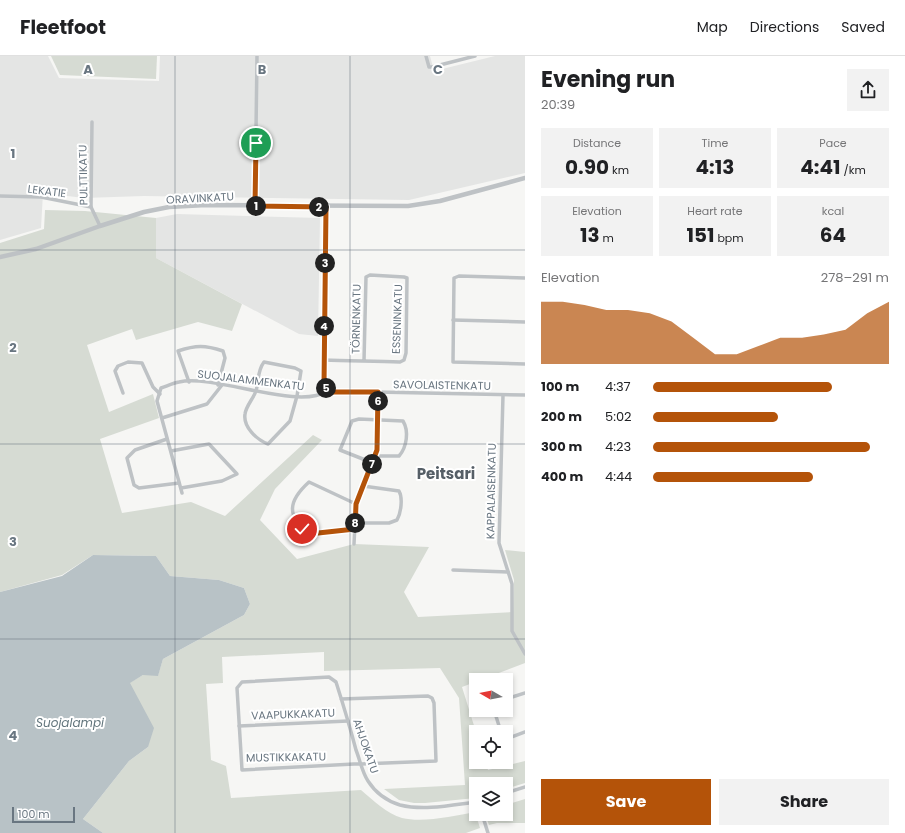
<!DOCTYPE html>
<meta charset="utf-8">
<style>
:root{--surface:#fff;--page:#f2f2f2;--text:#202124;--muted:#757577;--line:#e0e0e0;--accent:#b45309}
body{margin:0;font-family:Poppins,sans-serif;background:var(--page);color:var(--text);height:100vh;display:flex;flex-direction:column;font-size:15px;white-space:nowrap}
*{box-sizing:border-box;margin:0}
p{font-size:13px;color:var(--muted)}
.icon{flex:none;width:22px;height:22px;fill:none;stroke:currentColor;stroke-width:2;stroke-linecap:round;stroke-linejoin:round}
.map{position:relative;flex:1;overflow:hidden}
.sheet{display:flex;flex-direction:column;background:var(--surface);width:380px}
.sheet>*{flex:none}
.needle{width:26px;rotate:279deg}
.fabs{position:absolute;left:469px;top:617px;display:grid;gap:8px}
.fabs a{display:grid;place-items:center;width:44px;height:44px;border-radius:0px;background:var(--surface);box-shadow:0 2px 6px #0003;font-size:20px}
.scale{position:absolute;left:12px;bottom:10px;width:63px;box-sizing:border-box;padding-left:4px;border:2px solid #697681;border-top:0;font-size:11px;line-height:14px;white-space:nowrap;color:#697681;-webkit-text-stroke:3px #fff;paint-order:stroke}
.pin{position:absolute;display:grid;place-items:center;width:34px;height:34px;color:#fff;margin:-17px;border:2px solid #fff;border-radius:50%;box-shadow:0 1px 4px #0007}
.km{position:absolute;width:20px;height:20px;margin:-10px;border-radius:50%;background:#222;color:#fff;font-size:11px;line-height:20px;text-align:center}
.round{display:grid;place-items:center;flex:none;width:42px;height:42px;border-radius:0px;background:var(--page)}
.head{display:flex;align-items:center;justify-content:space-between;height:68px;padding:0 16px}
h1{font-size:22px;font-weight:700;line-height:30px}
.metrics{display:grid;grid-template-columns:repeat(3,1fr);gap:6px;height:68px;padding:4px 16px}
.metrics div{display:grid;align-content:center;border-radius:0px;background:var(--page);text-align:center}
.metrics b{font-size:20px;font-weight:700}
.metrics small{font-size:11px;font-weight:400}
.metrics p{font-size:11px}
.chart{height:112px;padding:8px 16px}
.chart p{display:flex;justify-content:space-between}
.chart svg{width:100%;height:72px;margin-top:4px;fill:var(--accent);opacity:.7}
.button{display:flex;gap:8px;margin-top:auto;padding:8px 16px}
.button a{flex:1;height:46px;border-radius:0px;background:var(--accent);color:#fff;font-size:16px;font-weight:700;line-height:46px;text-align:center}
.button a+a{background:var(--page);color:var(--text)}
ul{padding:0 16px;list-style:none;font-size:13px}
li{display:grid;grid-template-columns:64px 48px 1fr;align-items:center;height:30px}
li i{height:10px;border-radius:5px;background:var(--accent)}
header{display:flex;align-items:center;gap:24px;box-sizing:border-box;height:56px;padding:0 20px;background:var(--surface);border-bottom:1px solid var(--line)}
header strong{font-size:19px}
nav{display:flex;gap:22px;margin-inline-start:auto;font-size:14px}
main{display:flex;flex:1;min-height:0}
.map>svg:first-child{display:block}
.built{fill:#e4e5e4}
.green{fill:#d6dbd3}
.water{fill:#b8c2c6}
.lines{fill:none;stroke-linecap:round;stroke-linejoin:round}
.minor{stroke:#bec2c5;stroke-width:3.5}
.tertiary{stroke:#bec2c5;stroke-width:4.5}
.route-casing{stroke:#fff;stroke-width:8}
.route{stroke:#b45309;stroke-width:5}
.grid{fill:none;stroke:#697681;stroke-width:1;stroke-opacity:0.55}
.labels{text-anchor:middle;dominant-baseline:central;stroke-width:4;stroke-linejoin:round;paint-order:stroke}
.street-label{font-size:11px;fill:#697681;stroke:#fff}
.water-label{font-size:12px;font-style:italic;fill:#64777e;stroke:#fff}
.district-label{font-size:15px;font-weight:bold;fill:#565f67;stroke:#fff}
.grid-label{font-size:13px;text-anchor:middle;font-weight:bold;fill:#697681;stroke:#fff;stroke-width:4;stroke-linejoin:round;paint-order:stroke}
</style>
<header>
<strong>Fleetfoot</strong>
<nav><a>Map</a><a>Directions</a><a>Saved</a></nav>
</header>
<main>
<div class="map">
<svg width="525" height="777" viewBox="0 0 525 777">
<rect width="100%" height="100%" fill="#f6f6f4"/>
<g class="built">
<path d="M 0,0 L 48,0 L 59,22 L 159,25 L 160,0 L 430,0 L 434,15 L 495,0 L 525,0 L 525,117 L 409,144 L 144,140 L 84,142 L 43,137 L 41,172 L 0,184 Z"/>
<path d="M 177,158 L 320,162 L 318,280 L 299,278 L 156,202 L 156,162 Z"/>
</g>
<g class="green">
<path d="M 51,0 L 157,0 L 156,23 L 60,19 Z"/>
<path d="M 45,154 L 85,155 L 156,162 L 156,202 L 242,248 L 232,275 L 198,266 L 136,284 L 132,273 L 87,289 L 109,356 L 153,338 L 159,362 L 100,383 L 122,457 L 191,446 L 225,460 L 313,379 L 322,384 L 275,433 L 260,464 L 297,503 L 354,488 L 429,491 L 404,536 L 418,561 L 513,556 L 514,524 L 505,494 L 525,496 L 525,607 L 462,631 L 476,676 L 476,706 L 486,706 L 488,714 L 525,705 L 525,727 L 506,733 L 506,728 L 476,728 L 476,742 L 425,747 L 414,747 L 399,744 L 384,733 L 465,729 L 459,642 L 440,612 L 324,615 L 324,596 L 222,601 L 223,627 L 206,628 L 211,704 L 226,710 L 231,742 L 361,734 C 373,744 387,758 402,762 C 423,767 454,760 475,756 L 480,772 L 466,777 L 103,777 L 83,763 L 129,705 L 148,691 L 129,627 L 143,619 L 158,619 L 163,603 L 244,559 L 250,548 L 244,532 L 219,524 L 170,520 L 156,500 L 93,499 L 62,519 L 0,536 L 0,187 L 44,173 Z"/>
<path d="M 525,743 L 525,767 L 497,767 L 489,769 L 485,758 L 506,758 L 506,749 Z"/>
</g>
<path class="water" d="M 93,499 L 156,500 L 170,520 L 219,524 L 244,532 L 250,548 L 244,559 L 163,603 L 158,620 L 143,619 L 130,627 L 154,672 L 148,691 L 129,705 L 83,763 L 103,777 L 0,777 L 0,536 L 62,520 Z"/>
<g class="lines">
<g class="minor">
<path d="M 426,0 L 429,11 L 432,11 L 475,0"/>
<path d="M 92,66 L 91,151 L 100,170"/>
<path d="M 0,140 L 41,141 L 91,151"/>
<path d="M 255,149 L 257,0"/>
<path d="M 326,151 L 324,324 L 324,330 L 327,335 L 525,339"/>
<path d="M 525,222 L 459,220 L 454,222 L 453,306 L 525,308"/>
<path d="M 453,264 L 525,266"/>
<path d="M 324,304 C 349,305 375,305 400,306 L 404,304 L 406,297 L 407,222 L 404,221 L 370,219 L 366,221 L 364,305"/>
<path d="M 264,306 L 295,312 L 301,315 L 297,340 L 290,365 L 268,388 C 257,384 243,371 245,358 C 246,350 253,343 256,335 C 259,325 257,315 264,306 Z"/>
<path d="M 189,326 L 178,295 C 196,289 205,289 223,295 L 225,302 L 218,329"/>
<path d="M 123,337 L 115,315 L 118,310 L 128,306 L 142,307 L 153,331 L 160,338"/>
<path d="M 503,339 L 499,487 L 512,528 L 512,575 L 525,598"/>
<path d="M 162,362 L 207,348 L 222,329"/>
<path d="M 167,383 L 135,394 L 127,402 L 134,429 L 139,432 L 179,427"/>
<path d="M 171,395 L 209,388 L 237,418 L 222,425 L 181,432"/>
<path d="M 373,407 L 340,394 L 352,365 L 359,363 L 403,365 C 409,375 407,391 399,400 L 375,400"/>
<path d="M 182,437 L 157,345 L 161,332 C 167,330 173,327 179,326 C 216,318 298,355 327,335"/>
<path d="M 355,467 L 389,467 L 397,464 C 401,457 403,442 399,435 L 363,430"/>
<path d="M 355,473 L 309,478 C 286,460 288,445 309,426 L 356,448"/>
<path d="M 354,488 L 356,448 L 377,394 L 379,336"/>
<path d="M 453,514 L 508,516"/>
<path d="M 341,643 L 428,640 L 432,642 L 434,647 L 436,705 L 361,708 L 354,708 L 242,714 L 237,632 L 242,626 L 329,621 L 336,626 C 343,648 350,671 356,694 C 360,704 362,716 368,725 C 375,736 387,745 400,749 C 424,755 452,749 476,746"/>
<path d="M 506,643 L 525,637"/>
<path d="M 494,654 L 501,676"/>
<path d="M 239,670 L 348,665"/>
<path d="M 506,683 L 525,676"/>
<path d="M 506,737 L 525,731"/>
<path d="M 482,758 L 488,777"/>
</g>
<path class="tertiary" d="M 0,201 L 36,193 L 100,170 L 144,156 L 169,151 L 206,149 L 408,150 L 440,145 L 525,122"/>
</g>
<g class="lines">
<defs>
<path id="route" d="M 256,87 L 255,150 L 326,151 L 324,330 L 327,335 L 334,336 L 378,336 L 377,394 L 356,448 L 355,473 L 309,478 L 302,473"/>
</defs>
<use href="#route" class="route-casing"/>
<use href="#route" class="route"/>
</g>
<path class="grid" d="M 175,0 L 175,777M 350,0 L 350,777M 0,194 L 525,194M 0,388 L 525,388M 0,583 L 525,583"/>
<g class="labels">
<g class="street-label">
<text transform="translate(83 119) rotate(-91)">PULTTIKATU</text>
<text transform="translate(47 135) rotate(7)">LEKATIE</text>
<text transform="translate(200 142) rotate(-3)">ORAVINKATU</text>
<text transform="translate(356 263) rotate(-89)">TÖRNENKATU</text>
<text transform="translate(397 263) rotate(-88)">ESSENINKATU</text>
<text transform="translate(251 324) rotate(7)">SUOJALAMMENKATU</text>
<text transform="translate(442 329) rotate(1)">SAVOLAISTENKATU</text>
<text transform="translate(491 435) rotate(-89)">KAPPALAISENKATU</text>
<text transform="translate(293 658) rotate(-2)">VAAPUKKAKATU</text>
<text transform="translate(366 690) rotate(71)">AHJOKATU</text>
<text transform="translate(286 701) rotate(-1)">MUSTIKKAKATU</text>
</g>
<g class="water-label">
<text x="70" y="666">Suojalampi</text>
</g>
<g class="district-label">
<text x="446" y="417">Peitsari</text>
</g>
</g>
<g class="grid-label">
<text x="88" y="18">A</text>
<text x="262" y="18">B</text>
<text x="438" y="18">C</text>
<text x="13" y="102">1</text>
<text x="13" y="296">2</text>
<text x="13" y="490">3</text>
<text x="13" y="684">4</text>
</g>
</svg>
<div class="fabs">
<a><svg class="needle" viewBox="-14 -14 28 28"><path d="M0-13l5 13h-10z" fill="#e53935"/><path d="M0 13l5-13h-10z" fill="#757577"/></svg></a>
<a><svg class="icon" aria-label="locate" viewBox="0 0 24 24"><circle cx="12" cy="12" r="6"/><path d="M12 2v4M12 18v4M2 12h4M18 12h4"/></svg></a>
<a><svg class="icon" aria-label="layers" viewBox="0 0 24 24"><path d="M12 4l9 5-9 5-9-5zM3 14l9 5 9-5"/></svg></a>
</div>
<div class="scale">100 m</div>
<div class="pin" style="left:256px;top:87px;background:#1e9e55"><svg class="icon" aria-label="arrive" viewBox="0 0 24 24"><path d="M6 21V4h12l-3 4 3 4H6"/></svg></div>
<div class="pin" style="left:302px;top:473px;background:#d93025"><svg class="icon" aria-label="check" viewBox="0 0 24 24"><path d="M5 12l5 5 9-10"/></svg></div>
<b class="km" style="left:256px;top:150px">1</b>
<b class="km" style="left:319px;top:151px">2</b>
<b class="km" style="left:325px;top:207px">3</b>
<b class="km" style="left:324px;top:270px">4</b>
<b class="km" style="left:326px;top:332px">5</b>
<b class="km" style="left:378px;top:345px">6</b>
<b class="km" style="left:372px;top:408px">7</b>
<b class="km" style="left:355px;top:467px">8</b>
</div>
<section class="sheet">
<div class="head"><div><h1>Evening run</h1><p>20:39</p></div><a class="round"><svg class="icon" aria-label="share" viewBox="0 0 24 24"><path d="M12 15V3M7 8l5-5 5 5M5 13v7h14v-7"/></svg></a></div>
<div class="metrics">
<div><p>Distance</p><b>0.90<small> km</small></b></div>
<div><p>Time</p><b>4:13</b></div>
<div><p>Pace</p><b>4:41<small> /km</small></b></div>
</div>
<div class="metrics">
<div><p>Elevation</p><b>13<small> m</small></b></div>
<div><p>Heart rate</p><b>151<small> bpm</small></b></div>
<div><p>kcal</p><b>64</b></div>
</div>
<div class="chart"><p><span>Elevation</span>278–291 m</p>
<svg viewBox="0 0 160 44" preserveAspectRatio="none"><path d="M0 44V6L10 6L20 8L30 11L40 11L50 13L60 18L70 28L80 38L90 38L100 33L110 28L120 28L130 26L140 23L150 13L160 6V44z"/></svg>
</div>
<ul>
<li><b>100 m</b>4:37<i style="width:76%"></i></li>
<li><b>200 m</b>5:02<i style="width:53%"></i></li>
<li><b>300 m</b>4:23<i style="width:92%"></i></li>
<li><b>400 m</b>4:44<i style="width:68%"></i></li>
</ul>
<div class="button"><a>Save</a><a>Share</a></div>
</section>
</main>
